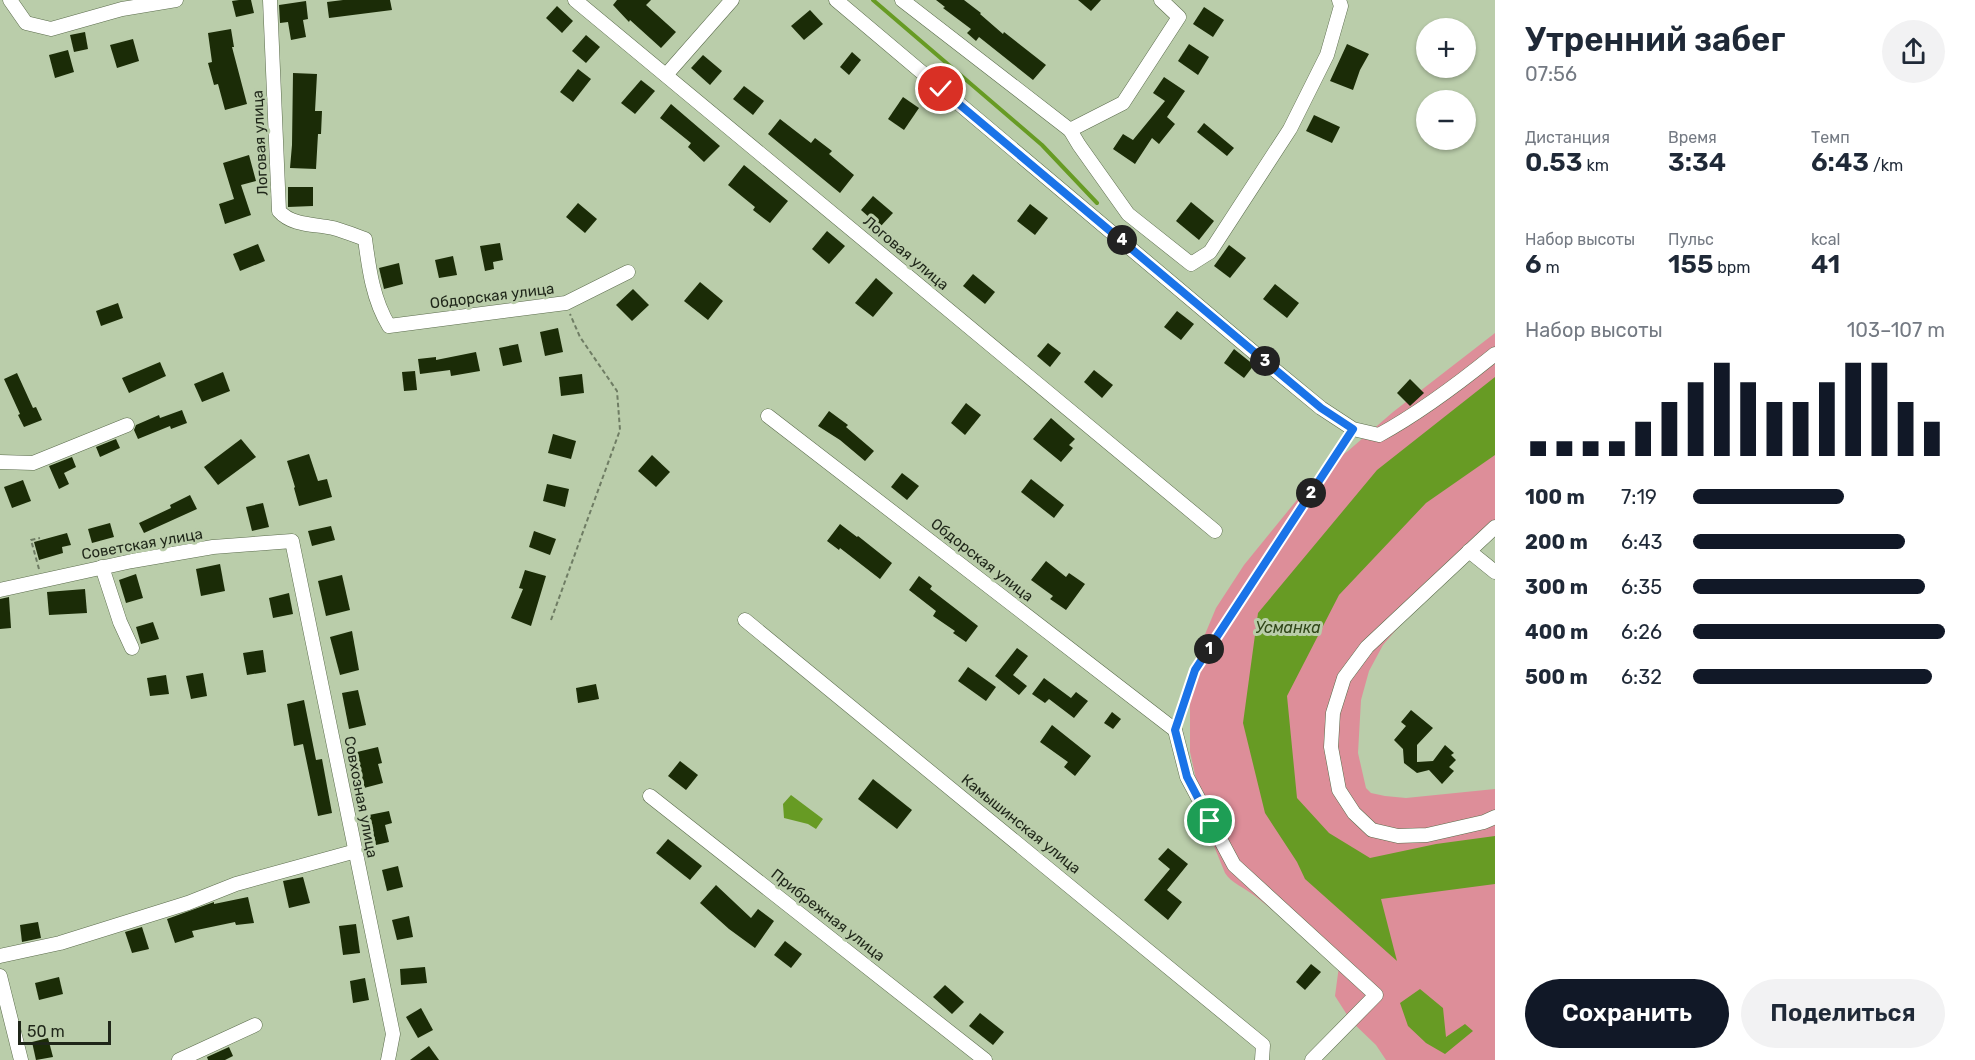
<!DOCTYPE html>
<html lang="ru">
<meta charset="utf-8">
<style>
:root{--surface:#fff;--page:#f2f2f3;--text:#1f2937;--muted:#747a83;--accent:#111827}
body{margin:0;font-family:Rubik,sans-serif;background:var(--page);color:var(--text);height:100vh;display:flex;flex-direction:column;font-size:22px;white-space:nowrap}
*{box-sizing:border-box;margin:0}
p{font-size:20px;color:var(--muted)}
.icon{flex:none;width:33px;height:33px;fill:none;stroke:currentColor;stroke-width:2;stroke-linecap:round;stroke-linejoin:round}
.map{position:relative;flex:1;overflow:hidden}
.side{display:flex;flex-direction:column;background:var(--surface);width:480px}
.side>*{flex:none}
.controls{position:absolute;left:1416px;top:18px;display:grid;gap:12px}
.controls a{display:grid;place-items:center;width:60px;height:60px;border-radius:50%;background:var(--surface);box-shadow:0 2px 4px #0004;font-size:30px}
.scale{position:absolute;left:18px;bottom:15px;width:93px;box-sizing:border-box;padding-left:6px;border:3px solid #1f2619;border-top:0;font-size:16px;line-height:21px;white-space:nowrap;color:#1f2619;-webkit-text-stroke:4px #bacdaa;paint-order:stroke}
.pin{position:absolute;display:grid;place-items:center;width:51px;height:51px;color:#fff;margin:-26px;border:3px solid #fff;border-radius:50%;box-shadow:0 2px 6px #0007}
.km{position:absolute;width:30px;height:30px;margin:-15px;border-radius:50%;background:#222;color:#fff;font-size:16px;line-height:30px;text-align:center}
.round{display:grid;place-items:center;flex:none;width:63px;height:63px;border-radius:32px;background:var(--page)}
.summary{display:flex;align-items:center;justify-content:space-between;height:102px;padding:0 30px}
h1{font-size:33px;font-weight:600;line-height:45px}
.stats{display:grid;grid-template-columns:repeat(3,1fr);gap:9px;height:102px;padding:6px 30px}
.stats div{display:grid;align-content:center}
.stats b{font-size:26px;font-weight:600}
.stats small{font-size:16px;font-weight:400}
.stats p{font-size:16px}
.chart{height:168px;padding:12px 30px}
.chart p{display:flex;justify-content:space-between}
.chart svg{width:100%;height:108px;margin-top:6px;stroke:var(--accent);stroke-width:6}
.cta{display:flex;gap:12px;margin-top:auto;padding:12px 30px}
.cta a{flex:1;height:69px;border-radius:36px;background:var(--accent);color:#fff;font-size:24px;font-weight:600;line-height:69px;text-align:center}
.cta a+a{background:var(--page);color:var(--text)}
ul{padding:0 30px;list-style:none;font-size:20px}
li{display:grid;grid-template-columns:96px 72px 1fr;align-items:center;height:45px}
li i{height:15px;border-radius:8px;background:var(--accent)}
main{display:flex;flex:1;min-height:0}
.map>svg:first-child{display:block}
.green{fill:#dd8e99}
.water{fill:#679b24}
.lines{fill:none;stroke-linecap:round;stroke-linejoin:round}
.stream{stroke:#679b24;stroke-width:4}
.building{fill:#1b2c07}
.minor-casing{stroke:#5b6c4c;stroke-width:15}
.path{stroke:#6f7d64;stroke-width:2;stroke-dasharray:4.5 3;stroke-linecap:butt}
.minor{stroke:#fff;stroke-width:14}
.route-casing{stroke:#fff;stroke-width:12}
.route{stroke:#1a73e8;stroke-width:8}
.labels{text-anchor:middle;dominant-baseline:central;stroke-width:6;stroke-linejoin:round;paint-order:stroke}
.street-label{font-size:15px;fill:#1f2619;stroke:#bacdaa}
.water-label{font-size:16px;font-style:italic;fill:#31471a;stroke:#bacdaa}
</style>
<main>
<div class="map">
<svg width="1495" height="1060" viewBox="0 0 1495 1060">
<rect width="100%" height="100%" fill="#bacdaa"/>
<path class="green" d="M 1495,333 L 1495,532 L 1414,609 L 1383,645 L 1369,671 L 1361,700 L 1358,753 L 1366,788 L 1371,793 L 1385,796 L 1406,798 L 1495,789 L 1495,1060 L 1386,1060 L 1376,1045 L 1351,1021 L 1335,996 L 1339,966 C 1311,942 1283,918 1255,896 C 1245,888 1231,883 1225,873 L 1207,829 L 1190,752 L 1190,686 L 1201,644 L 1216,608 L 1244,565 L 1305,490 L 1331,463 L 1348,451 L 1393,412 Z"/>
<g class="water">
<path d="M 1495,377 L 1495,455 L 1426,503 L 1339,595 L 1287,696 L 1297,798 L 1329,833 L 1370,858 L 1436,844 L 1495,836 L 1495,884 L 1381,899 L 1397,961 L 1305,879 L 1297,862 L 1265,813 L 1243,723 L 1258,613 L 1377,470 Z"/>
<path d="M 791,795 L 823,819 L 816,829 L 808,824 L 784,818 L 783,804 Z"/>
<path d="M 1420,989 L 1443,1008 L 1446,1037 L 1465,1024 L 1473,1031 L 1445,1054 L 1426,1043 L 1408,1026 L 1400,1003 Z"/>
</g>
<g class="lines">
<path class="stream" d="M 873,0 L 1042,145 L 1097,203"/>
</g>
<g class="building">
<path d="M 239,0 L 251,0 L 254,13 L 236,17 L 232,1 Z"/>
<path d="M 343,0 L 390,0 L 392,10 L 329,18 L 327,2 Z"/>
<path d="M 617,0 L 651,0 L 646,5 L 676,32 L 661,48 L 630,20 L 629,22 L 613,5 Z"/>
<path d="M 936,0 L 964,0 L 981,13 L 980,14 L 1003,34 L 1004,32 L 1046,65 L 1033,80 L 979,37 L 976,41 L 967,33 L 971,29 L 943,8 L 945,7 Z"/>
<path d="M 1078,0 L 1101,0 L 1091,11 Z"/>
<path d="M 306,1 L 308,19 L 303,20 L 306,37 L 291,40 L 288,22 L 280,23 L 279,5 Z"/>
<path d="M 557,6 L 573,21 L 562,33 L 546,18 Z"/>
<path d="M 1204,7 L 1224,20 L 1213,37 L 1193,24 Z"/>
<path d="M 810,10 L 823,24 L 804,40 L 791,26 Z"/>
<path d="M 231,29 L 234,47 L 232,47 L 247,104 L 225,110 L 218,84 L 214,85 L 208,63 L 212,62 L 208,33 Z"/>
<path d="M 85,32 L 88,49 L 74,52 L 70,35 Z"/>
<path d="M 586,35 L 600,47 L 586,63 L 572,51 Z"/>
<path d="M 133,39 L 139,61 L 117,68 L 110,45 Z"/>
<path d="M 1189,44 L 1209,57 L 1198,75 L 1178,61 Z"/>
<path d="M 1347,44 L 1369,54 L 1360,70 L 1353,90 L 1330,81 Z"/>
<path d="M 68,50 L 74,72 L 55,78 L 49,55 Z"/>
<path d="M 852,52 L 861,60 L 849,75 L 840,67 Z"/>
<path d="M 703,55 L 722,71 L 710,85 L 691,68 Z"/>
<path d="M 578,69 L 591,79 L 573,102 L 560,92 Z"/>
<path d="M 293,73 L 317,74 L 315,111 L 322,111 L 321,134 L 318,134 L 316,169 L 290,168 L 292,145 Z"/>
<path d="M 1164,77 L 1185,91 L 1167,117 L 1175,124 L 1159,144 L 1152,138 L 1135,164 L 1113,149 L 1123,134 L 1133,140 L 1165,101 L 1153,93 Z"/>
<path d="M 641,80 L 655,91 L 635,114 L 621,103 Z"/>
<path d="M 744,86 L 764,101 L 753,115 L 733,99 Z"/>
<path d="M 903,97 L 919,108 L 904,130 L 888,119 Z"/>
<path d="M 671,104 L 720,146 L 704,162 L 688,147 L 691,143 L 660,118 Z"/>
<path d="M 1314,115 L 1340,127 L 1332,143 L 1306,131 Z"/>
<path d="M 780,119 L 811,143 L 815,138 L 832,151 L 829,154 L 854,175 L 840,193 L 768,134 Z"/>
<path d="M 1204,123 L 1234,148 L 1227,156 L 1197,132 Z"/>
<path d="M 249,155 L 256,181 L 241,185 L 251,215 L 225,224 L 219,204 L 234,199 L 223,163 Z"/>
<path d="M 744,165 L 788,201 L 770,223 L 753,210 L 755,207 L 728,185 Z"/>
<path d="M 288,187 L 313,187 L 313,206 L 288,207 Z"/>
<path d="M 873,196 L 893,213 L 880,227 L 861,210 Z"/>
<path d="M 1191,202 L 1214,221 L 1199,240 L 1176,221 Z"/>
<path d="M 578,203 L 597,219 L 585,233 L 566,217 Z"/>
<path d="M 1030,204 L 1048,218 L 1035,235 L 1017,221 Z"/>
<path d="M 827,231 L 845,246 L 829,264 L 812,249 Z"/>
<path d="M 500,243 L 503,260 L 493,262 L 494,269 L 485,271 L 480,246 Z"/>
<path d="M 258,244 L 265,261 L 240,271 L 233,254 Z"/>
<path d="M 1229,245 L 1246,258 L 1230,278 L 1214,266 Z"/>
<path d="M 453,256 L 457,275 L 439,278 L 435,260 Z"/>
<path d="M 399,263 L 403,284 L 384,289 L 379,268 Z"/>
<path d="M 973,274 L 995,292 L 985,304 L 963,286 Z"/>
<path d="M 876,278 L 893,293 L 873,317 L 855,303 Z"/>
<path d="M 700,282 L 723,301 L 708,320 L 684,301 Z"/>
<path d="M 1275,284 L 1299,303 L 1287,318 L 1263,299 Z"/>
<path d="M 633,289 L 649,305 L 632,321 L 616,305 Z"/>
<path d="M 118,303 L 123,318 L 101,326 L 96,311 Z"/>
<path d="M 1177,311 L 1194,324 L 1181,340 L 1164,327 Z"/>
<path d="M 558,328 L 563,352 L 545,356 L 540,332 Z"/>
<path d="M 1048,343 L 1061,353 L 1050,367 L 1037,356 Z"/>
<path d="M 518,344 L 522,362 L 503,366 L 499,348 Z"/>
<path d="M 1234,349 L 1254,365 L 1244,378 L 1224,363 Z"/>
<path d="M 476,352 L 480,371 L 451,376 L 450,370 L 420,374 L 418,359 L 436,357 L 436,360 Z"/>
<path d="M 160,362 L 166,376 L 129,393 L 122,378 Z"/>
<path d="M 1094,370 L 1113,385 L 1102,398 L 1084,382 Z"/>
<path d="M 415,371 L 417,390 L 404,391 L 402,372 Z"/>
<path d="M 223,372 L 230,391 L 202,402 L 194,384 Z"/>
<path d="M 17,373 L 33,408 L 36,407 L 42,420 L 24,427 L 18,415 L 20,414 L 4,379 Z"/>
<path d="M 582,374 L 584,393 L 561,396 L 559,377 Z"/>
<path d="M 1410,379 L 1424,393 L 1410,406 L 1397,393 Z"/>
<path d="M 966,403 L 981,415 L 965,435 L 951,423 Z"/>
<path d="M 182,410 L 187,423 L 171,429 L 170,426 L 138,439 L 134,430 L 136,425 L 159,415 L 160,418 Z"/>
<path d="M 829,411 L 848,425 L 846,427 L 874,451 L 865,461 L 840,440 L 818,426 Z"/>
<path d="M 1051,418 L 1075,439 L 1069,445 L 1073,448 L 1061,462 L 1033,439 Z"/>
<path d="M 553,434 L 576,441 L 571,459 L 548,453 Z"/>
<path d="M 116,439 L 120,448 L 100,457 L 96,447 Z"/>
<path d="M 241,439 L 256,457 L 218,485 L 204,467 Z"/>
<path d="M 309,454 L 318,481 L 327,479 L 332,497 L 299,506 L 294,488 L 295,487 L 287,461 Z"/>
<path d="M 652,455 L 670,472 L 656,487 L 638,471 Z"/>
<path d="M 72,457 L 76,467 L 64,473 L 69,484 L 59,489 L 49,466 Z"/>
<path d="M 902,473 L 919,486 L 907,500 L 891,487 Z"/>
<path d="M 1031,479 L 1064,505 L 1054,518 L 1021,492 Z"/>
<path d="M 23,480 L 31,501 L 12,508 L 4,487 Z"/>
<path d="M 547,484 L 569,489 L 565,507 L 543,501 Z"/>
<path d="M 190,495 L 197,509 L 144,533 L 139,523 L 171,508 L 170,505 Z"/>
<path d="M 263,503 L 269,527 L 252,531 L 246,507 Z"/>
<path d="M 110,523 L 114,537 L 92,543 L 88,529 Z"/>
<path d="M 840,524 L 857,537 L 858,536 L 892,563 L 880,579 L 840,548 L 839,550 L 827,541 Z"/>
<path d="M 331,526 L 335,540 L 312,546 L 308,531 Z"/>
<path d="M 534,531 L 556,539 L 550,555 L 529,547 Z"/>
<path d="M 67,533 L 71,545 L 62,547 L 63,553 L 39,560 L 34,542 Z"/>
<path d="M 1046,561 L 1066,577 L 1069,573 L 1085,584 L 1066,610 L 1050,599 L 1053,596 L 1031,580 Z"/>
<path d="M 220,564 L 225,591 L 201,596 L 196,569 Z"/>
<path d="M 525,570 L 546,576 L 531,626 L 511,618 L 523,589 L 519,588 Z"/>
<path d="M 136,574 L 143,598 L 126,603 L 119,580 Z"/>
<path d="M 342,575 L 350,610 L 326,616 L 318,581 Z"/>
<path d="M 919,576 L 932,586 L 930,589 L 978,626 L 966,642 L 953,633 L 955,631 L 933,616 L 936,611 L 909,590 Z"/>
<path d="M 85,589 L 87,613 L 49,615 L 47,592 Z"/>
<path d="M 289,593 L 293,614 L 273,618 L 269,598 Z"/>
<path d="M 9,597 L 11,628 L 0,629 L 0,599 Z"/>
<path d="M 153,622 L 159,639 L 141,644 L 136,627 Z"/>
<path d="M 352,631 L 359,670 L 340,675 L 330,637 Z"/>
<path d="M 1017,648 L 1028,656 L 1013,675 L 1027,686 L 1019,695 L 995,676 Z"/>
<path d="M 263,650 L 266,672 L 247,675 L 243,653 Z"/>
<path d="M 968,667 L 996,687 L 986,701 L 958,681 Z"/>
<path d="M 203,673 L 207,696 L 191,699 L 186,676 Z"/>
<path d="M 166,675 L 169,694 L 150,696 L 147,678 Z"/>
<path d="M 1044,678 L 1071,698 L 1076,692 L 1088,701 L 1074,718 L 1049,699 L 1045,703 L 1032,694 Z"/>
<path d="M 596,684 L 599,699 L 578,703 L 576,688 Z"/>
<path d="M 358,690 L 366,725 L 349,729 L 342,693 Z"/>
<path d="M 304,700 L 316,760 L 322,759 L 332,813 L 318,816 L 303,744 L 294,746 L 287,704 Z"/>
<path d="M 1411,710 L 1433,728 L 1417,745 L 1417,762 L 1433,761 L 1445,745 L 1454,753 L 1451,755 L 1456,760 L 1449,767 L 1454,771 L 1442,784 L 1429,770 L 1417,773 L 1404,763 L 1403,749 L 1394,740 L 1406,726 L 1401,722 Z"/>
<path d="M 1112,712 L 1121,719 L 1113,729 L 1104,723 Z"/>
<path d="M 1052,725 L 1091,756 L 1075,776 L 1064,767 L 1068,762 L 1040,742 Z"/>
<path d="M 378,747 L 382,763 L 378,764 L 383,783 L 364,788 L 357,752 Z"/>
<path d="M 680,761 L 698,775 L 686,790 L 668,776 Z"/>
<path d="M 873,779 L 912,810 L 897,829 L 858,799 Z"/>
<path d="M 389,811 L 392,823 L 385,825 L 389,842 L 376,845 L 369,815 Z"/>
<path d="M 668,839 L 702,866 L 690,880 L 656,853 Z"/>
<path d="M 1168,848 L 1188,864 L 1167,890 L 1182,902 L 1168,920 L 1144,900 L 1170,869 L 1158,859 Z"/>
<path d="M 398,866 L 403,887 L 387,891 L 382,870 Z"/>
<path d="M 303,877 L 310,903 L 289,908 L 283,881 Z"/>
<path d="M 716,885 L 751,918 L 758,909 L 774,921 L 755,948 L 729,929 L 700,903 Z"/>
<path d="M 248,897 L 254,923 L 236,925 L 235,922 L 192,931 L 194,937 L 175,943 L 167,919 L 214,902 L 214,904 Z"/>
<path d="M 409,916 L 413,937 L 397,940 L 392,920 Z"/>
<path d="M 38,922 L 41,938 L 22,942 L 20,925 Z"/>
<path d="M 356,924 L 360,953 L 343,955 L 339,926 Z"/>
<path d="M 142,927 L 149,949 L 132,953 L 125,932 Z"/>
<path d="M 785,941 L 802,954 L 791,968 L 774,955 Z"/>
<path d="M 1311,964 L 1321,972 L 1305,990 L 1296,982 Z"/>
<path d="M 425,967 L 427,983 L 401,985 L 400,969 Z"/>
<path d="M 59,977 L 63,994 L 39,1000 L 35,983 Z"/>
<path d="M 365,978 L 369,1000 L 353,1003 L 350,981 Z"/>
<path d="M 945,985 L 964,1002 L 952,1014 L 933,997 Z"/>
<path d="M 421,1008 L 433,1030 L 418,1038 L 406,1017 Z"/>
<path d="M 980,1013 L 1004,1032 L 993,1045 L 969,1026 Z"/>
<path d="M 48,1038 L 53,1057 L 36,1060 L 32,1042 Z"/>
<path d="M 429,1046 L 439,1060 L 410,1060 Z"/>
<path d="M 229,1047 L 233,1056 L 225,1060 L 208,1060 L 207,1057 Z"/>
</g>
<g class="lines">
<defs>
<g id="minor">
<path d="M 10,0 L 26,23 L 51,29 L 122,9 L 176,0"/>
<path d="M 270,0 L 279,211 C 292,226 315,224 333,228 C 344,231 354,235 365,239 C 369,269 373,300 389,326 L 566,303 L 628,272"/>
<path d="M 575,0 L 1215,531"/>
<path d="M 836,0 L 1264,361 L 1321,408 L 1353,429 L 1379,435 C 1421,412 1458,384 1495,354"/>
<path d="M 902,0 L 1070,130 L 1079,145 L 1128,214 L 1191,264 L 1210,252 L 1290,129 L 1327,55 L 1341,6 L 1339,0"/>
<path d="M 666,75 L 732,0"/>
<path d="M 1070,130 L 1123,103 L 1179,17 L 1161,0"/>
<path d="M 768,416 L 1175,730 L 1187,777 L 1234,865 L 1376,995 L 1312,1060"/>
<path d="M 0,462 L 33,463 L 127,425"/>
<path d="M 1495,527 L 1367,647 L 1344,678 L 1333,713 L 1331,747 L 1339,790 L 1354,813 L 1372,830 L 1398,836 L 1427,835 L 1484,822 L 1495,817"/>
<path d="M 1469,551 L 1495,572"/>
<path d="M 102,567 L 120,622 L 132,648"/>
<path d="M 0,590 L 132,561 L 213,547 L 292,541 L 393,1034 L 388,1060"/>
<path d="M 745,620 L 1263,1045 L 1262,1060"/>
<path d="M 650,796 L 985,1060"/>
<path d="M 0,956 L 60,943 L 188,903 L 236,884 L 356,851"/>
<path d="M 0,976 L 21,1060"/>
<path d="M 179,1060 L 255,1025"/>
</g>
</defs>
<use href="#minor" class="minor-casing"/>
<g class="path">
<path d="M 39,569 L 31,540 L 40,538"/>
<path d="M 551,620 L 620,430 L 617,391 L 580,337 L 570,314"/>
<path d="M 1179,718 L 1195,670 L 1346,439"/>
</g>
<use href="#minor" class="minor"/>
</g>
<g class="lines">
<defs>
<path id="route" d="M 941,89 L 1321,408 L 1353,429 L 1195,670 L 1175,730 L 1187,777 L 1210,821"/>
</defs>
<use href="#route" class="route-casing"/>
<use href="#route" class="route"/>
</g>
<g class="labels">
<g class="street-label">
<text transform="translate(260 143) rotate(-93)">Логовая улица</text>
<text transform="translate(906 253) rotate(40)">Логовая улица</text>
<text transform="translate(492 296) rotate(-7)">Обдорская улица</text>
<text transform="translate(142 544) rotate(-10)">Советская улица</text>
<text transform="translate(982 560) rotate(38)">Обдорская улица</text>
<text transform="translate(361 797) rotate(79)">Совхозная улица</text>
<text transform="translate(1021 824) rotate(39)">Камышинская улица</text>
<text transform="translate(828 915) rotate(38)">Прибрежная улица</text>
</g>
<g class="water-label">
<text x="1288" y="627">Усманка</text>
</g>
</g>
</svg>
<div class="controls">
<a>+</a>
<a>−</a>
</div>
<div class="scale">50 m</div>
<div class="pin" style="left:1210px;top:821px;background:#1e9e55"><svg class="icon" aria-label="arrive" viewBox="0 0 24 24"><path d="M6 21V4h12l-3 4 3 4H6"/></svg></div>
<div class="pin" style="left:941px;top:89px;background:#d93025"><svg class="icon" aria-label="check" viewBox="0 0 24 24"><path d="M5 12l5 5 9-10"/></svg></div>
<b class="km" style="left:1209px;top:649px">1</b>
<b class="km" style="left:1311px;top:493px">2</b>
<b class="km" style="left:1265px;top:361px">3</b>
<b class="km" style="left:1122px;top:240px">4</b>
</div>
<section class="side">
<div class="summary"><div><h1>Утренний забег</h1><p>07:56</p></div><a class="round"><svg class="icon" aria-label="share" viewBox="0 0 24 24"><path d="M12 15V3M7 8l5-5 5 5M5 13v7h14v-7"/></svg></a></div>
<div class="stats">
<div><p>Дистанция</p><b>0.53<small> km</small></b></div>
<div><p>Время</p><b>3:34</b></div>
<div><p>Темп</p><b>6:43<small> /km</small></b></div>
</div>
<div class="stats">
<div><p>Набор высоты</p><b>6<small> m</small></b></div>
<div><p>Пульс</p><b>155<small> bpm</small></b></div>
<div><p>kcal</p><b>41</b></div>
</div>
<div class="chart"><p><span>Набор высоты</span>103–107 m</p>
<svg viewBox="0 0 160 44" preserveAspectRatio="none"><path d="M5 44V38M15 44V38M25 44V38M35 44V38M45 44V30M55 44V22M65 44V14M75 44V6M85 44V14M95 44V22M105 44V22M115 44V14M125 44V6M135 44V6M145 44V22M155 44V30"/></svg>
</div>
<ul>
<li><b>100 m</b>7:19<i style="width:60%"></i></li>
<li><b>200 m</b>6:43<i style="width:84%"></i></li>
<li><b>300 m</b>6:35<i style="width:92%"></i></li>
<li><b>400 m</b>6:26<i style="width:100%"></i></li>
<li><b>500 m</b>6:32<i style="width:95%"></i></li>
</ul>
<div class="cta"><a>Сохранить</a><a>Поделиться</a></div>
</section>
</main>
